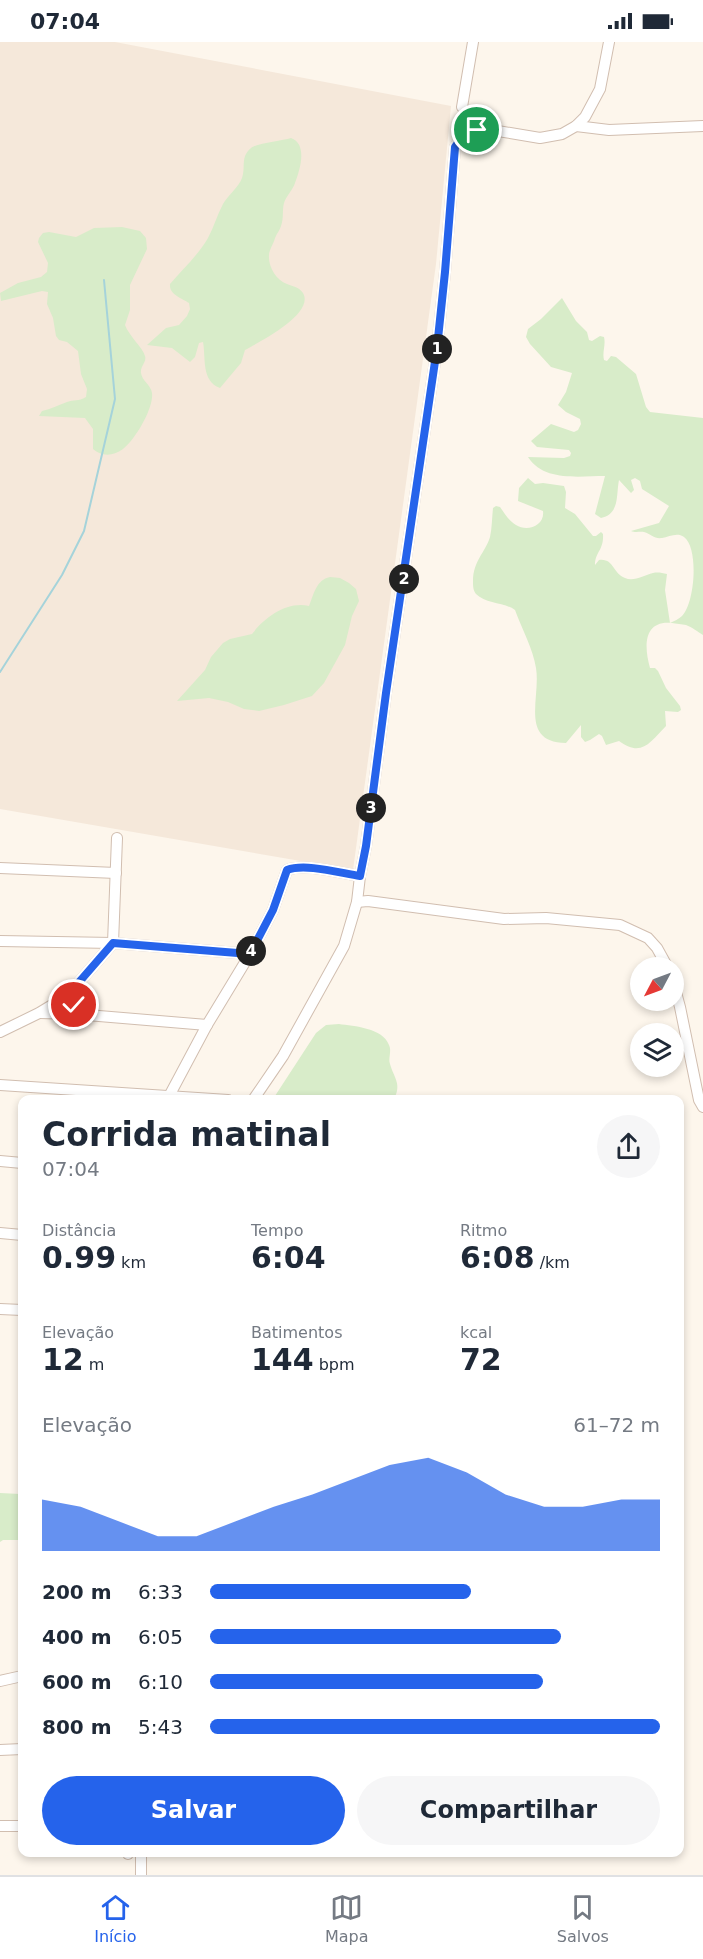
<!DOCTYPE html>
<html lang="pt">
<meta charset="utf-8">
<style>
:root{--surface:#fff;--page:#f6f6f7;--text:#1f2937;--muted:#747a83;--line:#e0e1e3;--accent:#2563eb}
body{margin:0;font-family:"DejaVu Sans",sans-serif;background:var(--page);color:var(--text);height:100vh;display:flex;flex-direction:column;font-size:22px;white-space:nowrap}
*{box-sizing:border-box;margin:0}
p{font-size:20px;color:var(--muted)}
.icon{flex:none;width:33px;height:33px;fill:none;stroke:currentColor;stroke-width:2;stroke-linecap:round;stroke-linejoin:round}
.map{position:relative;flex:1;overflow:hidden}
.drawer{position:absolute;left:18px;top:1053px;width:666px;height:762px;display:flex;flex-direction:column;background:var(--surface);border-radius:12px;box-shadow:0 3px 9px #0003}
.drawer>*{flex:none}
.needle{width:39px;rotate:229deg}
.fabs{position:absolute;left:630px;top:915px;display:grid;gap:12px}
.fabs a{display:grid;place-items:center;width:54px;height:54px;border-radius:50%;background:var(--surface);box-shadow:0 3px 9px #0003;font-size:30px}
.pin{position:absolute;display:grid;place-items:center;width:51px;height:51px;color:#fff;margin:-26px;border:3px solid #fff;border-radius:50%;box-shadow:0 2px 6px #0007}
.km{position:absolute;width:30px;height:30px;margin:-15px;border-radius:50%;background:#222;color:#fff;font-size:16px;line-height:30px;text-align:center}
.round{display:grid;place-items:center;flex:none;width:63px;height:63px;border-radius:32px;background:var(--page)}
.summary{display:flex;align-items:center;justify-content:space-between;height:102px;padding:0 24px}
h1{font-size:33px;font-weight:600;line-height:45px}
.metrics{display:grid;grid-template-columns:repeat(3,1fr);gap:9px;height:102px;padding:6px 24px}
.metrics div{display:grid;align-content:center}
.metrics b{font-size:30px;font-weight:600}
.metrics small{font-size:16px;font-weight:400}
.metrics p{font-size:16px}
.chart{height:168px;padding:12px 24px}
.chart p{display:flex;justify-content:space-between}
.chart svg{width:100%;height:108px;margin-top:6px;fill:var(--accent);opacity:.7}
.cta{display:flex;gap:12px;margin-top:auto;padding:12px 24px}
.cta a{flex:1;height:69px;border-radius:36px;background:var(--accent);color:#fff;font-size:24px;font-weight:600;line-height:69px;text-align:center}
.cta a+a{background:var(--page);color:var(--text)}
ul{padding:0 24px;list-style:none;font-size:20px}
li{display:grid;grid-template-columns:96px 72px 1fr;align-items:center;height:45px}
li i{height:15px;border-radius:8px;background:var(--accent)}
.status{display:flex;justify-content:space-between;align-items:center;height:42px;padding:0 30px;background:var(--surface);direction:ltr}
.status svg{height:16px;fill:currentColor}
.tabs{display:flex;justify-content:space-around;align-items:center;height:84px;border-top:2px solid var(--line);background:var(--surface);font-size:16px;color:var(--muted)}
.tabs a{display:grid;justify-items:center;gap:3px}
.tabs .selected{color:var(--accent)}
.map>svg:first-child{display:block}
.residential{fill:#f5e8da}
.green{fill:#d8ecc9}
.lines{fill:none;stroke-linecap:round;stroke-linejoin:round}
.stream{stroke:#a5d3da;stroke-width:2}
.minor-casing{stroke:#d1beb0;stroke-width:12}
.minor{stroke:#fff;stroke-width:10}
.route-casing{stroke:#fff;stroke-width:12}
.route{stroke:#2563eb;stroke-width:8}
</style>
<div class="status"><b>07:04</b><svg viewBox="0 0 49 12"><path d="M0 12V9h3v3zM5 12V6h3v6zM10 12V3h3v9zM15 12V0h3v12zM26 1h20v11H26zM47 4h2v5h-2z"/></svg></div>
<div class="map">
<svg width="703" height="1833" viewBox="0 0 703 1833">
<rect width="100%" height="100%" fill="#fdf6ec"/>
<path class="residential" d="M 0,0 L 115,0 L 451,64 L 436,222 L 353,828 L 0,767 Z"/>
<g class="green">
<path d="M 291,96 C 308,102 300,128 295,141 C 293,148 286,154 284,161 C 282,168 284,176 281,184 C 280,188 277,191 275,196 C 274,201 269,208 269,213 C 268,224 276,238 287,242 C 292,244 299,245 303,251 C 315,272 259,300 245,308 L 241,321 L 220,346 C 201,339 206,316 203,300 L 199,301 L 195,315 L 190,320 L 172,306 L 147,303 L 166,286 L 179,283 L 187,274 L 190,267 L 189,261 C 182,256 169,253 170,242 C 183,227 198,213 208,196 C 214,185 217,173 223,162 C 228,153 239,145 242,136 C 246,125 240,115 251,106 C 257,101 282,99 291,96 Z"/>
<path d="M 122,185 L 140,189 L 146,196 L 147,207 L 130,243 L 130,268 L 125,283 C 129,294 143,306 145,314 C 147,320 140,324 141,331 C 142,339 151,343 152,351 C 154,366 135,398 123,407 C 113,414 102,415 93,407 L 93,387 L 85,376 L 39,374 L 42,369 C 51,367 58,363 67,360 C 74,357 78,360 86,355 L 87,347 L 81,332 L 78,309 L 67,300 L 59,298 L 56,294 L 53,276 L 47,262 L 48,250 L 42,249 L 1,259 L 0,251 L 18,241 L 41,235 L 47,230 L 48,221 L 38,200 L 39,196 L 43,191 L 49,190 L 76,195 L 94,186 Z"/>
<path d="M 562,256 L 576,279 L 587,290 L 589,298 L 592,299 L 600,294 L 604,295 C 606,303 602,310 604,318 L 607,319 L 611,314 L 616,315 L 636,332 L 646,365 L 650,370 L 703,376 L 703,593 C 698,590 692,585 686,583 C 682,582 676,582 672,581 C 643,578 644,605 650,626 L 655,626 L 658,629 L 666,646 L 680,664 L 681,668 L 678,670 L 665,669 L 666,684 C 650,700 642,716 619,699 L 606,703 L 602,694 L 599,692 L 590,698 L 585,700 L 581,695 L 581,683 L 566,701 C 519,700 541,656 536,626 C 533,607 522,587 515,568 C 504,560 486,562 476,552 C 473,548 473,544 473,539 C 473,519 485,511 490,495 C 492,486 492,475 493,466 L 496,464 L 500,465 C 505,472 509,479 516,483 C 527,490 545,484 543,469 L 518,459 L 519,446 L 528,436 L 535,442 L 543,441 L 564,444 L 566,450 L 565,466 L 575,472 L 593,494 L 596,494 L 601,490 L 603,492 C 604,508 595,510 595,523 L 599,518 C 614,516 613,532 625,536 C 634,540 644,533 653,531 C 658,530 662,531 667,532 L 665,548 L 670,581 C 674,579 679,577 682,574 C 695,561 699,506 684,495 C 677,490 669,495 662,496 C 654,497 651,492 644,490 C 640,489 636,491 631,489 L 659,481 L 669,464 L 642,447 L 640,439 L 635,436 L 631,438 L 634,448 L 631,451 L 619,438 C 616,453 620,472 601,476 L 595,472 L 605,434 C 579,434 544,440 528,415 L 564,416 L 570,414 L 571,411 L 569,408 L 537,405 L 531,399 L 551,382 L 574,390 L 578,388 L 581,382 L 580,377 L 566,370 L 558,363 L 566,350 L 572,331 L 551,325 L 530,302 L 526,295 L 528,287 L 541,277 Z"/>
<path d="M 330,535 L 340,536 L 349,541 L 356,547 L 359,559 L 352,574 L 345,603 L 324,641 L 312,654 L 284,663 L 259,669 L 244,667 L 228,660 L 209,656 L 177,659 L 205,628 L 211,615 L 223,601 L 230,597 L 252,592 C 265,575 287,559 309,564 C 314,552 316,538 330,535 Z"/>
<path d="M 339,982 C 354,984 383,986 389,1003 C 392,1009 388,1016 390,1022 C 394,1036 402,1042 394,1057 L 273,1057 L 316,991 L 326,983 Z"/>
<path d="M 22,1449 L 22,1498 L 3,1498 L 0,1500 L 0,1451 L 20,1452 Z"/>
</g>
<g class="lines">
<path class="stream" d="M 0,630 L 62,533 L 84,489 L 115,357 L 104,238"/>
<defs>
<g id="minor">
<path d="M 462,65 L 473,0"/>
<path d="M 576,84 L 609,88 L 703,84"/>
<path d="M 0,826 L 116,831"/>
<path d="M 357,860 L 368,859 L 504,877 L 546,876 L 620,883 L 648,896 L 657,906 L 668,926"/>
<path d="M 0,899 L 113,901 L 250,912"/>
<path d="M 674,943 L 680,965 L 699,1058 L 703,1065"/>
<path d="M 40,971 L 75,972 L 207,983"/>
<path d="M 0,990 L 39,971 L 67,954 L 113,901 L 117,796"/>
<path d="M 0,1043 L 228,1058"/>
<path d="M 167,1058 L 207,983 L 250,912 L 273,868 L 287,828 C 305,821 340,831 360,834"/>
<path d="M 253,1058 L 283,1014 L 344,904 L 357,860 L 360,834 L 366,804 L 386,651 L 437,306 L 445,230 L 455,105 L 460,98 L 477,88 L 492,88 L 540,96 L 562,92 L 576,84 L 585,75 L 600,47 L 609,0"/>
<path d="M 0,1119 L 22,1121"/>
<path d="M 0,1191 L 22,1193"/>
<path d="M 0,1267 L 22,1268"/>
<path d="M 0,1639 L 22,1634"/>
<path d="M 0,1708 L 22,1707"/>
<path d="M 0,1784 L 22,1784"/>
<path d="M 128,1812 L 128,1810"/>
<path d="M 141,1833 L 141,1810"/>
</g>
</defs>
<use href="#minor" class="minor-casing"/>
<use href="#minor" class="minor"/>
</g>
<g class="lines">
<defs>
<path id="route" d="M 74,963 L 67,954 L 113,901 L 250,912 L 273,868 L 287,828 C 305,821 340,831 360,834 L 366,804 L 386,651 L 437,306 L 445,230 L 455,105 L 460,98 L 477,88"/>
</defs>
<use href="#route" class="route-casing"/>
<use href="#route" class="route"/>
</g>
</svg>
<div class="fabs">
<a><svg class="needle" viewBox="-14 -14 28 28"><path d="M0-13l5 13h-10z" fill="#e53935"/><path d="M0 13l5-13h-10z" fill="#747a83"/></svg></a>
<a><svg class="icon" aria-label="layers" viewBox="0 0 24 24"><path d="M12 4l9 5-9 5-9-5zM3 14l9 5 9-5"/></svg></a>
</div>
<div class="pin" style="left:477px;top:88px;background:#1e9e55"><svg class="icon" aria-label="arrive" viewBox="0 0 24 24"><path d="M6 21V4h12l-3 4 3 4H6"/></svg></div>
<div class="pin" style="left:74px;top:963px;background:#d93025"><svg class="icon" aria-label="check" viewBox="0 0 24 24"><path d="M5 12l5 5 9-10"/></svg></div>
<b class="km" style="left:437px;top:307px">1</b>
<b class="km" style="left:404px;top:537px">2</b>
<b class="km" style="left:371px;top:766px">3</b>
<b class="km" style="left:251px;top:909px">4</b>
<section class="drawer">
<div class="summary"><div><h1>Corrida matinal</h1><p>07:04</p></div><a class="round"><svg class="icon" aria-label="share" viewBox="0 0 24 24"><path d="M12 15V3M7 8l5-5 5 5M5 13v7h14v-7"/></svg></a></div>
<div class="metrics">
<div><p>Distância</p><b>0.99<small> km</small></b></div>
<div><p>Tempo</p><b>6:04</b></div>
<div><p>Ritmo</p><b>6:08<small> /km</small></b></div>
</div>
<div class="metrics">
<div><p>Elevação</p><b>12<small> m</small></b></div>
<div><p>Batimentos</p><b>144<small> bpm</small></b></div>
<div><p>kcal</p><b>72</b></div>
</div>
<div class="chart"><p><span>Elevação</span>61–72 m</p>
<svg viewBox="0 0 160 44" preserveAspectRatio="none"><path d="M0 44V23L10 26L20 32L30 38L40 38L50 32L60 26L70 21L80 15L90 9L100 6L110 12L120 21L130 26L140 26L150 23L160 23V44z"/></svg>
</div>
<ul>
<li><b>200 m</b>6:33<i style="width:58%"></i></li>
<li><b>400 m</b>6:05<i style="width:78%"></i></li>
<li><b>600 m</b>6:10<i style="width:74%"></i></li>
<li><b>800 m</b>5:43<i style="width:100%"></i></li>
</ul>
<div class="cta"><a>Salvar</a><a>Compartilhar</a></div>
</section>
</div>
<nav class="tabs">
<a class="selected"><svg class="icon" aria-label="home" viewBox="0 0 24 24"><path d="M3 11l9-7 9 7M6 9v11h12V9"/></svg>Início</a>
<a><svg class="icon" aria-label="map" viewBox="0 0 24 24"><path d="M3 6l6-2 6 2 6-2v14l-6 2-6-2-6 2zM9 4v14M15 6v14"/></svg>Mapa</a>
<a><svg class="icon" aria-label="saved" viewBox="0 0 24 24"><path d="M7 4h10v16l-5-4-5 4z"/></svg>Salvos</a>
</nav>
